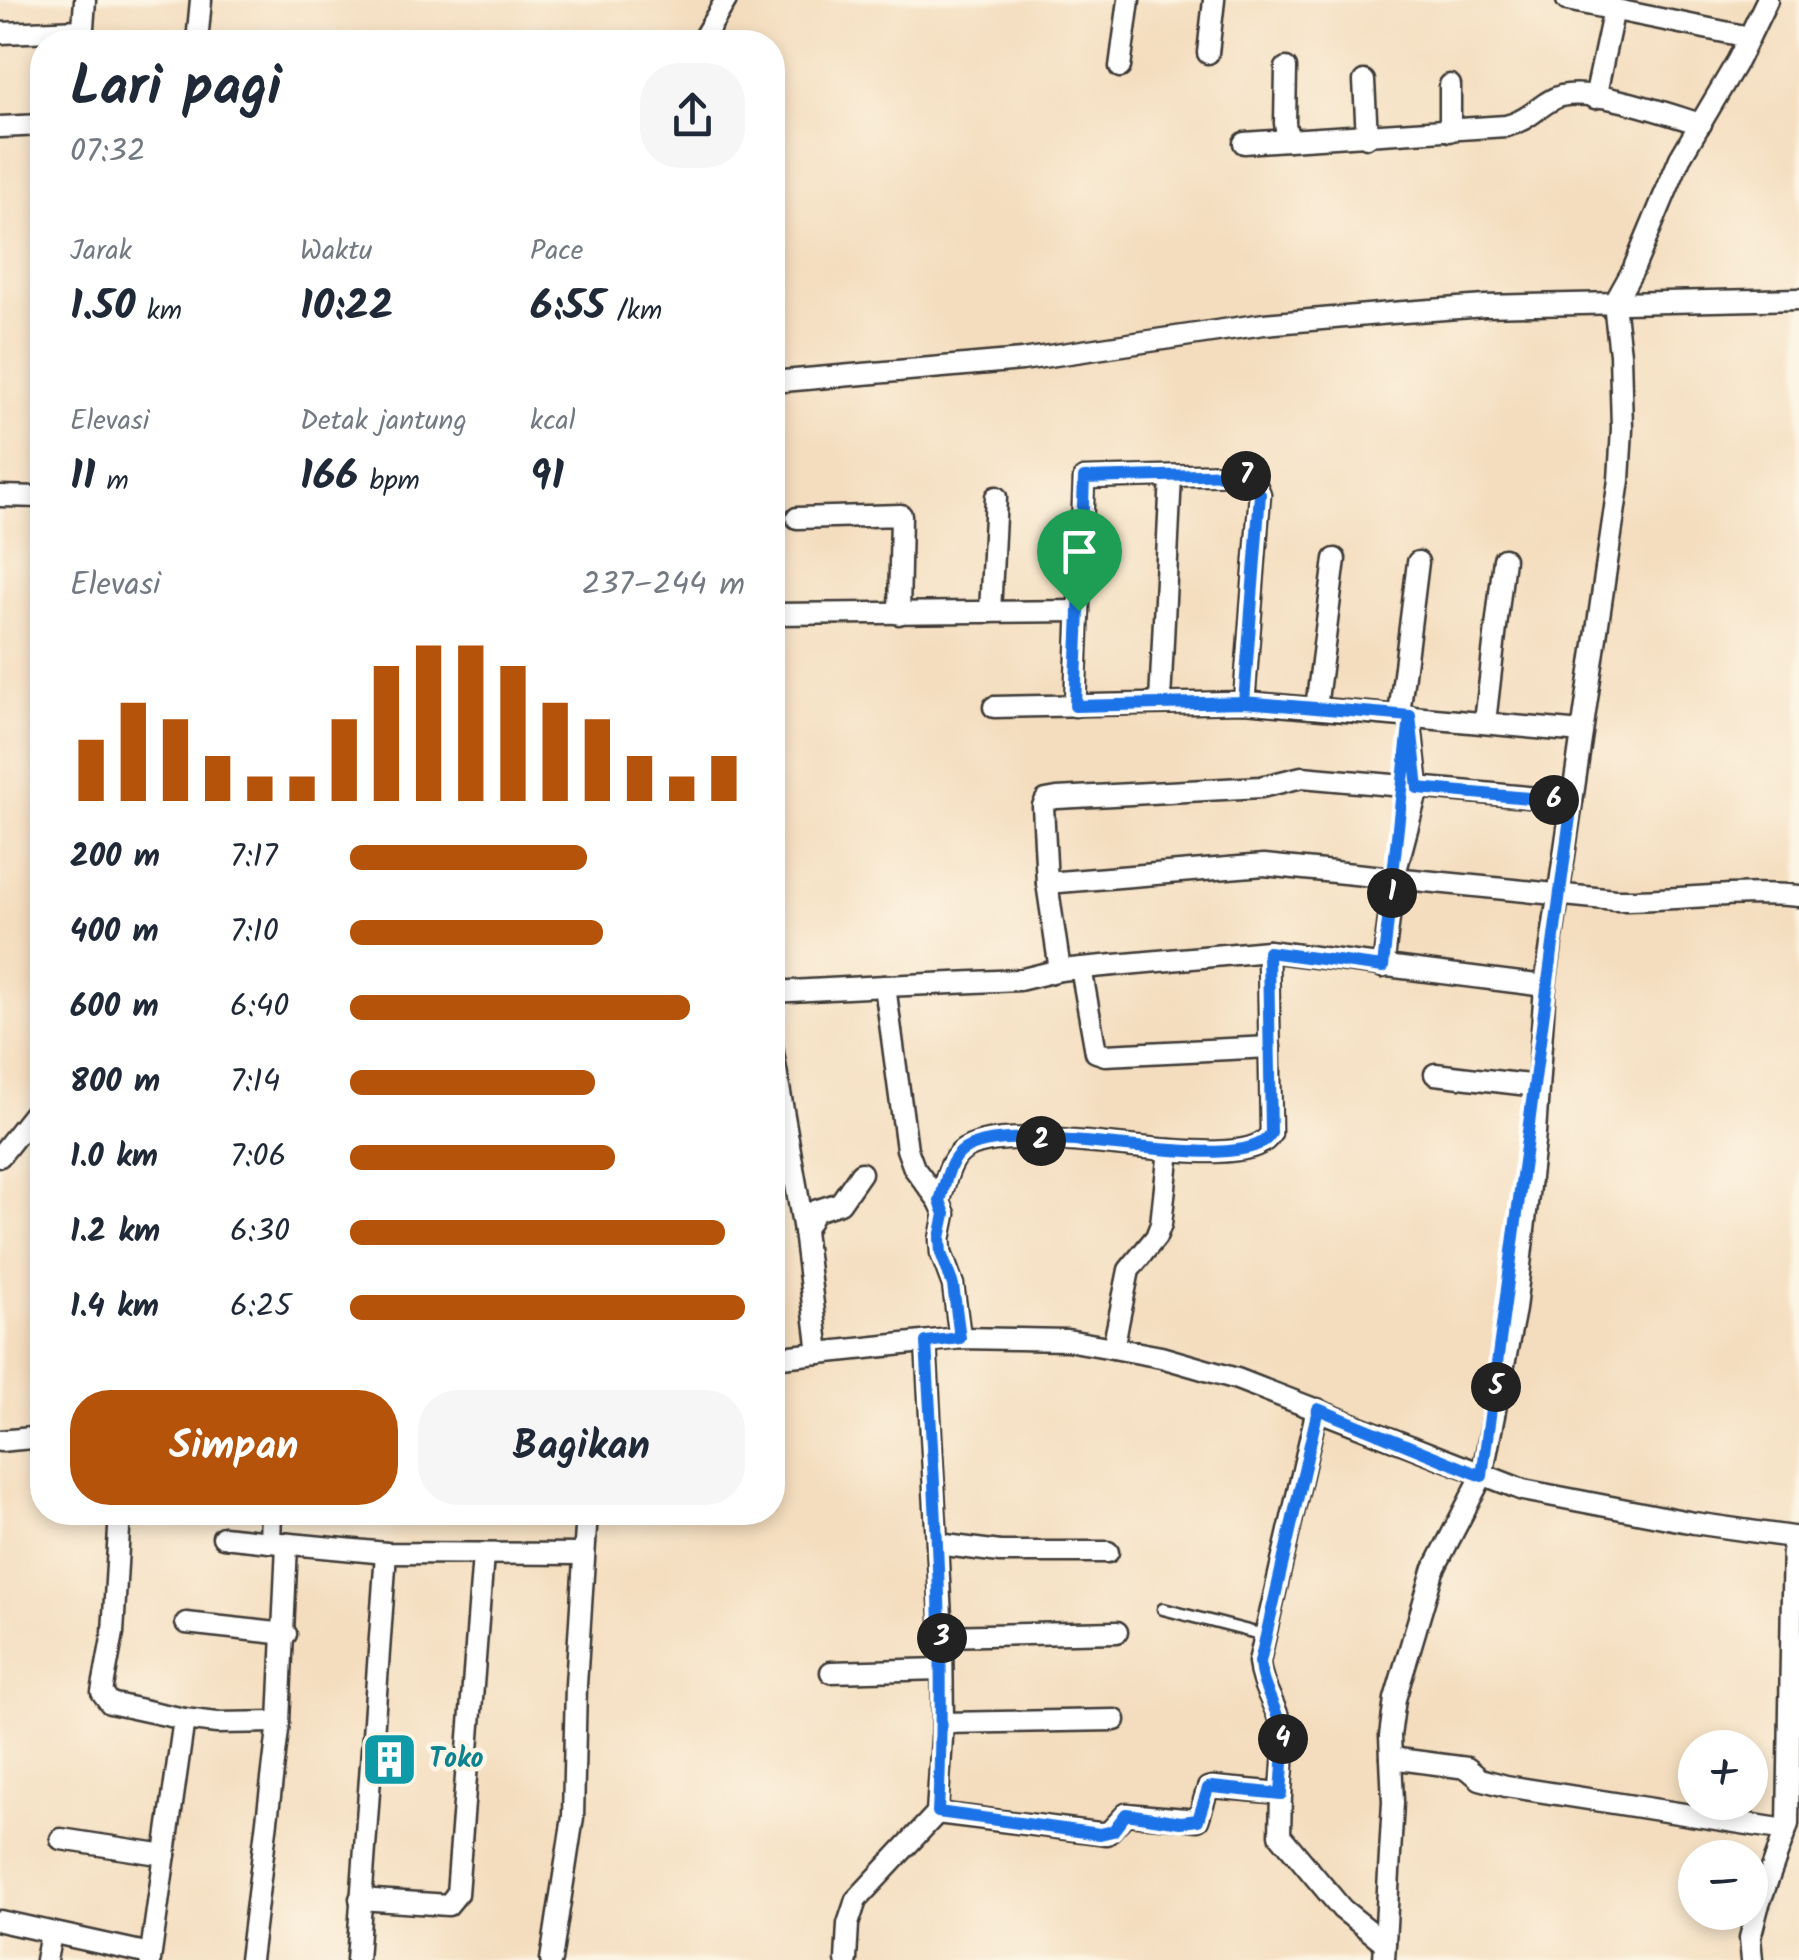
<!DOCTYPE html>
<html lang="id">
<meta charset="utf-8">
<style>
:root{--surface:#fff;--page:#f6f6f7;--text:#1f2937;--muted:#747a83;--accent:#b45309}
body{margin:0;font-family:Kalam,sans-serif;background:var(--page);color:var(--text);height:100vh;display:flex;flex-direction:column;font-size:38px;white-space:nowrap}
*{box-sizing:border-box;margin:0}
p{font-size:32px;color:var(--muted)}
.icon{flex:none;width:55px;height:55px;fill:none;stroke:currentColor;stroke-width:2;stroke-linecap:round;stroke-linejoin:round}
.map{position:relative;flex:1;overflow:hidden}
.side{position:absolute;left:30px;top:30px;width:755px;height:1495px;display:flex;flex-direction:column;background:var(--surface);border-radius:40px;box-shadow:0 5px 15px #0003}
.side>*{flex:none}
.buttons{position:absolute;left:1678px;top:1730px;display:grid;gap:20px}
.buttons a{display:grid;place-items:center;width:90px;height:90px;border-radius:50%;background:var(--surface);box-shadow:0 5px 15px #0003;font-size:50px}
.pin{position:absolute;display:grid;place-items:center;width:85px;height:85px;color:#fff;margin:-102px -42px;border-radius:50% 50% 50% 0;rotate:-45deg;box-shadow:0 0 10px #0007}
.pin .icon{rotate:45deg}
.km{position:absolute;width:50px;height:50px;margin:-25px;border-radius:50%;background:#222;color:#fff;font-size:28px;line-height:50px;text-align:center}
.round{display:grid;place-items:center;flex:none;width:105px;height:105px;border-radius:40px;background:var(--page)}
.head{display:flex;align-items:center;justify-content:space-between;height:170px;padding:0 40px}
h1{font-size:55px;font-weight:700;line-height:75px}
.figures{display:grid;grid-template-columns:repeat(3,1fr);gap:15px;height:170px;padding:10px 40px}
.figures div{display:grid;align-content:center}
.figures b{font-size:42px;font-weight:700}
.figures small{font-size:28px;font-weight:400}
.figures p{font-size:28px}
.chart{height:280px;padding:20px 40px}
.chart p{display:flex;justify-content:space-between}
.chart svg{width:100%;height:180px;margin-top:10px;stroke:var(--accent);stroke-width:6}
.cta{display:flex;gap:20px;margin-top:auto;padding:20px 40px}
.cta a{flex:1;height:115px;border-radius:40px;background:var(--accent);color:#fff;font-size:40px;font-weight:700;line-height:115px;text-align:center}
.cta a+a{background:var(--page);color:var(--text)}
ul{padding:0 40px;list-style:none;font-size:32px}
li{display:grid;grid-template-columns:160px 120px 1fr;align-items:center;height:75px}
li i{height:25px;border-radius:12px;background:var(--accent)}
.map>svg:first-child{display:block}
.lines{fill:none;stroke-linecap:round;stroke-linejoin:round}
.lane-casing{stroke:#3c3934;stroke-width:15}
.street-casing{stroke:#3c3934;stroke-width:25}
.lane{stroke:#fff;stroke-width:10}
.street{stroke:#fff;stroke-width:20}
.route-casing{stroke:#fff;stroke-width:20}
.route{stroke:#1a73e8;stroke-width:12}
.labels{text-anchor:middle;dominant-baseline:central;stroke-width:9;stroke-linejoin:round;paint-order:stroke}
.culture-label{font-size:28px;font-weight:bold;fill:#0d838f;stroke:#fcf5e5;text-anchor:start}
</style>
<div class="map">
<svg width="1799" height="1960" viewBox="0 0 1799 1960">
<rect width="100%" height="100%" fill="#fcf5e5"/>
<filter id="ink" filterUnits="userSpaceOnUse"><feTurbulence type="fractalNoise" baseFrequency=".01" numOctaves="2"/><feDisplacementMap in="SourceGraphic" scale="20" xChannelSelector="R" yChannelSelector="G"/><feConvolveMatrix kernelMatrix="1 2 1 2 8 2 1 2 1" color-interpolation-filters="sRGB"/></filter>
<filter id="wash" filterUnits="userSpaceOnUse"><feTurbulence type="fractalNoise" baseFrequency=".0048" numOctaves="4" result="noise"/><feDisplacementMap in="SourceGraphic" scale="40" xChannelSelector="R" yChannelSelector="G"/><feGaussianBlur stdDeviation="2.25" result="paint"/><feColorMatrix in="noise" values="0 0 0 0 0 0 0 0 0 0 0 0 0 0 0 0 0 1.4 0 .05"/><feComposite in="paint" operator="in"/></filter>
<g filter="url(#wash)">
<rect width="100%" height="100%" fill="#f4ddbe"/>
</g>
<g filter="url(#ink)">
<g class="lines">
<defs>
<path id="lane" d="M 1163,1609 L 1264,1635"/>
<g id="street">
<path d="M 1567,0 L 1749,37"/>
<path d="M 0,33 L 82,30"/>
<path d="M 82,41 L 85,0"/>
<path d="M 197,42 L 201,0"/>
<path d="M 701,42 L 726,0"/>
<path d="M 1208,53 L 1214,0"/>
<path d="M 1120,67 L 1129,0"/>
<path d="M 1286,68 L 1285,123 L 1288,140 L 1506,126 C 1531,120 1542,101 1561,96 C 1595,88 1667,114 1701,124"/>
<path d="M 1364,81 L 1367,137"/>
<path d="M 1450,85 L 1450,131"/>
<path d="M 1595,98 L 1614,9"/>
<path d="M 0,127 L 42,125"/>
<path d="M 1244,143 L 1288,140"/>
<path d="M 772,382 L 1022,360 L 1264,324 L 1391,313 L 1485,306 L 1799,299"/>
<path d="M 0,496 L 42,497"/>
<path d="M 797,518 L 901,515 L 899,614"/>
<path d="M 990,612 L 996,497"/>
<path d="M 772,614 L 1079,611"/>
<path d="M 1160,702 L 1171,476"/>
<path d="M 1075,706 L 1084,478 L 1237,474 L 1255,482 L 1260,494 L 1244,702"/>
<path d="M 994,707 L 1244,702 L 1582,732"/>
<path d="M 1316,708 L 1335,559"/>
<path d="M 1399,715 L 1418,562"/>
<path d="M 1485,722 L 1504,559"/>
<path d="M 1047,883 L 1043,806 L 1046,800 L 1057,798 L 1261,787 L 1302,777 L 1572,801"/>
<path d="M 1268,951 L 1545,986"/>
<path d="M 1383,967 L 1394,878 L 1418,788 L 1410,716"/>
<path d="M 1081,968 L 1096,1052 L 1105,1055 L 1270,1047"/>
<path d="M 1060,970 L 1047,883 L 1264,865 L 1615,900 C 1676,901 1738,890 1799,896"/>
<path d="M 885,986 L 1019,980 L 1060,970 L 1268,951 L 1271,1133 C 1245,1184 1011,1110 961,1152 C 948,1163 945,1185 939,1201"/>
<path d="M 772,992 L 885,986 L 907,1149 L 914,1168 L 939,1201 L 945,1214 L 940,1239 L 941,1253 L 953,1285 L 960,1338"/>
<path d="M 772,1047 L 804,1231"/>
<path d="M 1435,1074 L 1537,1086"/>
<path d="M 0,1156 L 42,1103"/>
<path d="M 1113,1348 L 1129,1270 L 1156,1237 L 1161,1224 L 1169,1150"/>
<path d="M 819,1353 L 804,1231 L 815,1211 L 840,1203 L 861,1173"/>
<path d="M 772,1358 L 960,1338 L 1067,1340 L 1113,1348 L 1161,1357 L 1237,1379 L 1523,1490 L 1694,1523 L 1799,1538"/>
<path d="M 0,1441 L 42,1437"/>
<path d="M 120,1512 L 113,1633 L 102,1692 L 110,1703 L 184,1719"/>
<path d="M 271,1512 L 270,1542 L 386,1553 L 583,1554"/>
<path d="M 223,1537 L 270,1542"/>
<path d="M 938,1544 L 1000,1552 L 1108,1552"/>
<path d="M 186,1623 L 286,1634"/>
<path d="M 942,1636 L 1117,1632"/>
<path d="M 831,1672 L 942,1669"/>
<path d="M 943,1723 L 1115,1720"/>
<path d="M 1391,1758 L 1467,1768 L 1480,1779 L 1506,1786 L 1786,1830"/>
<path d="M 1281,1793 C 1282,1770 1287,1744 1280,1722 C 1273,1700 1261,1685 1259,1662 L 1317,1409"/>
<path d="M 937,1813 L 1107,1834 L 1126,1814 L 1198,1820 L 1208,1788 L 1212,1787 L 1281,1793 L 1280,1835 L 1342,1909 L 1385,1943"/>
<path d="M 61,1839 L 165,1855"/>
<path d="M 360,1899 L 448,1905 L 457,1894 L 483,1555"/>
<path d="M 0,1921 L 150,1954"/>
<path d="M 46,1960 L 51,1934"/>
<path d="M 150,1960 L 184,1719 L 217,1723 L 279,1722"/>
<path d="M 250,1960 L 279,1722 L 287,1544"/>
<path d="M 357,1960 L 386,1553"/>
<path d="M 551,1960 L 573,1817 L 576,1685 L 587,1512"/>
<path d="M 846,1960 L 848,1924 L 856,1900 L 937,1813 L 943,1723 L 942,1636 L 926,1342"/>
<path d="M 1384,1960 L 1393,1802 L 1390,1736 L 1395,1699 L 1433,1571 L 1482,1476 L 1515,1309 L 1535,1133 L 1545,986 L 1619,480 L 1622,429 L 1620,354 L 1614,304 L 1633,270 L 1680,158 L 1738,60 L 1767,0"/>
<path d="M 1752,1960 L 1750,1938 L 1758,1907 L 1788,1824 L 1793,1538"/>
</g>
</defs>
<use href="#lane" class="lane-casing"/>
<use href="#street" class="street-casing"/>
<use href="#lane" class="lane"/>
<use href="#street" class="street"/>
</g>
</g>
<g class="lines" filter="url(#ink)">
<defs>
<path id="route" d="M 1079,611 L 1075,706 L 1244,702 L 1410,716 L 1383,967 L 1268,952 L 1271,1133 C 1245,1184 1011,1110 961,1152 C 948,1163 945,1185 940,1201 L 945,1214 L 940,1238 L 941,1253 L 953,1285 L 960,1338 L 926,1342 C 935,1499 946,1655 938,1812 L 1100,1834 L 1113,1831 L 1126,1814 L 1181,1822 L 1198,1820 L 1208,1788 L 1212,1787 L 1281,1794 C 1282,1770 1287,1744 1279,1722 C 1273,1700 1261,1685 1260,1662 L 1318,1409 L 1482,1476 L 1572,802 L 1418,788 L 1410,716 L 1399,715 L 1244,702 L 1260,494 L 1250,477 L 1237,474 L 1084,478 L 1079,611"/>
</defs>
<use href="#route" class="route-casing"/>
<use href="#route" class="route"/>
</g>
<defs>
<symbol id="building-square" viewBox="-11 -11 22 22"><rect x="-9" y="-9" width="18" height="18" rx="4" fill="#0f9aa8" stroke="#fcf5e5"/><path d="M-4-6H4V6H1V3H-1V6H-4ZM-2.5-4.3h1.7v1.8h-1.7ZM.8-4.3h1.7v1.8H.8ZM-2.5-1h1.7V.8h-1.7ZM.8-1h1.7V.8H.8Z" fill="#fff"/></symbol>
</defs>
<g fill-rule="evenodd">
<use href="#building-square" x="358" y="1728" width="63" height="63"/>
</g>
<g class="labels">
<g class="culture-label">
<text x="429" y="1759">Toko</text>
</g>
</g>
</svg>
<div class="buttons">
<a>+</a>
<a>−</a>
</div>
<div class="pin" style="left:1079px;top:611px;background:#1e9e55"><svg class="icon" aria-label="arrive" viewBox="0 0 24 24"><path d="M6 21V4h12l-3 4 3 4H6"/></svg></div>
<b class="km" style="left:1392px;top:893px">1</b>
<b class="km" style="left:1041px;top:1141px">2</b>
<b class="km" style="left:942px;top:1638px">3</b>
<b class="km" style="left:1283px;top:1739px">4</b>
<b class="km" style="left:1496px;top:1387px">5</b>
<b class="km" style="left:1554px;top:800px">6</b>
<b class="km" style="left:1246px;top:476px">7</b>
<section class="side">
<div class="head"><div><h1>Lari pagi</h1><p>07:32</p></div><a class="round"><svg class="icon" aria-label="share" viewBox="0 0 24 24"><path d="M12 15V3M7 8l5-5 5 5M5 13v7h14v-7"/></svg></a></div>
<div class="figures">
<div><p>Jarak</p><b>1.50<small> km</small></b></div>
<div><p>Waktu</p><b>10:22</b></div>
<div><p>Pace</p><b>6:55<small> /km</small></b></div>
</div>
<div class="figures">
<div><p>Elevasi</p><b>11<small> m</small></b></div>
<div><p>Detak jantung</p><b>166<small> bpm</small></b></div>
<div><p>kcal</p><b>91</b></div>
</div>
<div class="chart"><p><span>Elevasi</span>237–244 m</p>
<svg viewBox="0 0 160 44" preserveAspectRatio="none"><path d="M5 44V29M15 44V20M25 44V24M35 44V33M45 44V38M55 44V38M65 44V24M75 44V11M85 44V6M95 44V6M105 44V11M115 44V20M125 44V24M135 44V33M145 44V38M155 44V33"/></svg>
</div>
<ul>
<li><b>200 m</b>7:17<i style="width:60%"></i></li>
<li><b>400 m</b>7:10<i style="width:64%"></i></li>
<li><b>600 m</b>6:40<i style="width:86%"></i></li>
<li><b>800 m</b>7:14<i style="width:62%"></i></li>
<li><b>1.0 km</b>7:06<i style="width:67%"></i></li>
<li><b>1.2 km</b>6:30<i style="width:95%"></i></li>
<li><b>1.4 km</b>6:25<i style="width:100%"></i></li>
</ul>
<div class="cta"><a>Simpan</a><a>Bagikan</a></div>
</section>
</div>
